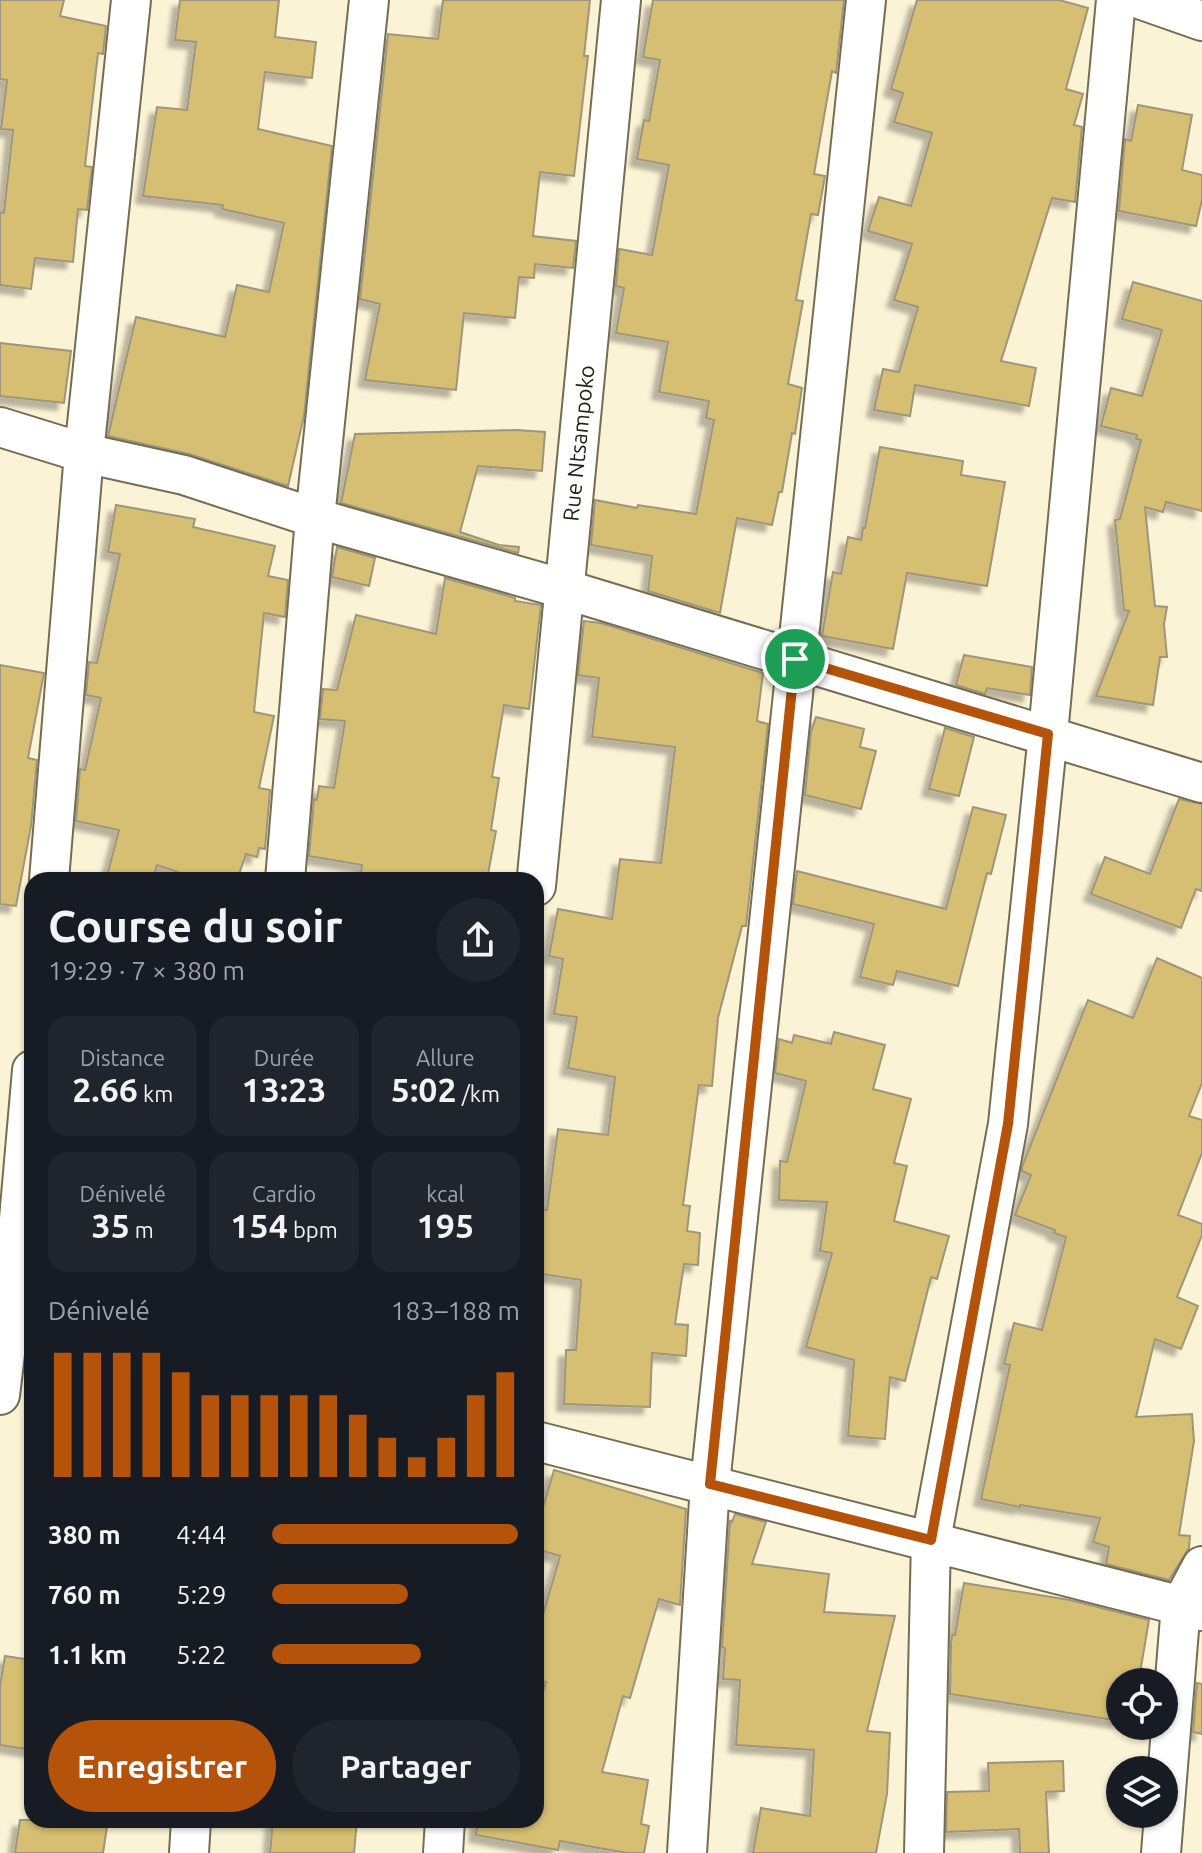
<!DOCTYPE html>
<html lang="fr">
<meta charset="utf-8">
<style>
:root{--surface:#171b24;--page:#20242c;--text:#f1f3f6;--muted:#9ea1a6;--accent:#b45309}
body{margin:0;font-family:Ubuntu,sans-serif;background:var(--page);color:var(--text);height:100vh;display:flex;flex-direction:column;font-size:30px;white-space:nowrap}
*{box-sizing:border-box;margin:0}
p{font-size:26px;color:var(--muted)}
.icon{flex:none;width:44px;height:44px;fill:none;stroke:currentColor;stroke-width:2;stroke-linecap:round;stroke-linejoin:round}
.map{position:relative;flex:1;overflow:hidden}
.sheet{position:absolute;left:24px;top:872px;width:520px;height:956px;display:flex;flex-direction:column;background:var(--surface);border-radius:24px;box-shadow:0 2px 6px #0004}
.sheet>*{flex:none}
.fabs{position:absolute;left:1106px;top:1668px;display:grid;gap:16px}
.fabs a{display:grid;place-items:center;width:72px;height:72px;border-radius:50%;background:var(--surface);box-shadow:0 2px 6px #0004;font-size:40px}
.pin{position:absolute;display:grid;place-items:center;width:68px;height:68px;color:#fff;margin:-34px;border:4px solid #fff;border-radius:50%;box-shadow:0 2px 8px #0007}
.round{display:grid;place-items:center;flex:none;width:84px;height:84px;border-radius:42px;background:var(--page)}
.headline{display:flex;align-items:center;justify-content:space-between;height:136px;padding:0 24px}
h1{font-size:44px;font-weight:600;line-height:60px}
.figures{display:grid;grid-template-columns:repeat(3,1fr);gap:12px;height:136px;padding:8px 24px}
.figures div{display:grid;align-content:center;border-radius:20px;background:var(--page);text-align:center}
.figures b{font-size:34px;font-weight:600}
.figures small{font-size:22px;font-weight:400}
.figures p{font-size:22px}
.chart{height:224px;padding:16px 24px}
.chart p{display:flex;justify-content:space-between}
.chart svg{width:100%;height:144px;margin-top:8px;stroke:var(--accent);stroke-width:6}
.button{display:flex;gap:16px;margin-top:auto;padding:16px 24px}
.button a{flex:1;height:92px;border-radius:48px;background:var(--accent);color:#fff;font-size:32px;font-weight:600;line-height:92px;text-align:center}
.button a+a{background:var(--page);color:var(--text)}
ul{padding:0 24px;list-style:none;font-size:26px}
li{display:grid;grid-template-columns:128px 96px 1fr;align-items:center;height:60px}
li i{height:20px;border-radius:10px;background:var(--accent)}
.map>svg:first-child{display:block}
.building{fill:#d6bf73;stroke:#9e967b;stroke-width:2;filter:url(#shadow)}
.lines{fill:none;stroke-linecap:round;stroke-linejoin:round}
.minor-casing{stroke:#756d53;stroke-width:42}
.minor{stroke:#fff;stroke-width:38}
.route-casing{stroke:#fff;stroke-width:16}
.route{stroke:#b45309;stroke-width:10}
.labels{text-anchor:middle;dominant-baseline:central;stroke-width:8;stroke-linejoin:round;paint-order:stroke}
.street-label{font-size:22px;fill:#221f14;stroke:#fff}
</style>
<div class="map">
<svg width="1202" height="1853" viewBox="0 0 1202 1853">
<defs>
<filter id="shadow"><feDropShadow dx="-7" dy="7" stdDeviation="2" flood-color="#0004"/></filter>
</defs>
<rect width="100%" height="100%" fill="#fbf3d5"/>
<g class="building">
<path d="M 0,0 L 64,0 L 60,16 L 106,26 L 103,54 L 98,53 L 85,166 L 92,167 L 87,210 L 78,209 L 73,262 L 35,258 L 31,289 L 0,285 L 0,212 L 4,213 L 13,130 L 1,129 L 7,80 L 0,79 Z"/>
<path d="M 180,0 L 279,0 L 275,37 L 316,42 L 312,78 L 265,72 L 258,129 L 332,146 L 304,416 L 288,486 L 189,454 L 108,436 L 136,317 L 225,337 L 237,285 L 269,292 L 284,223 L 222,209 L 223,205 L 143,196 L 157,107 L 187,110 L 196,42 L 175,40 Z"/>
<path d="M 443,0 L 590,0 L 584,56 L 588,56 L 574,176 L 540,172 L 533,236 L 576,241 L 573,268 L 535,264 L 534,278 L 519,277 L 515,318 L 464,313 L 456,390 L 365,380 L 380,304 L 360,299 L 388,34 L 438,39 Z"/>
<path d="M 653,0 L 844,0 L 836,73 L 832,71 L 814,174 L 825,176 L 818,215 L 811,214 L 796,300 L 803,301 L 788,384 L 802,388 L 795,434 L 792,433 L 782,492 L 779,492 L 772,525 L 737,518 L 720,613 L 648,591 L 652,556 L 591,545 L 595,500 L 637,508 L 638,505 L 696,514 L 714,420 L 706,418 L 709,401 L 659,392 L 668,342 L 616,333 L 624,288 L 616,286 L 619,249 L 652,255 L 669,165 L 637,159 L 644,120 L 649,121 L 660,60 L 643,57 Z"/>
<path d="M 917,0 L 1059,0 L 1088,8 L 1066,89 L 1083,94 L 1074,125 L 1082,127 L 1075,202 L 1052,198 L 1001,361 L 1036,368 L 1029,406 L 915,385 L 910,416 L 874,410 L 883,369 L 899,372 L 918,307 L 894,300 L 912,244 L 868,231 L 879,197 L 911,206 L 932,133 L 894,122 L 903,93 L 891,89 Z"/>
<path d="M 1138,105 L 1192,115 L 1182,170 L 1202,175 L 1202,200 L 1196,226 L 1119,211 L 1125,139 L 1131,141 Z"/>
<path d="M 1133,282 L 1202,301 L 1202,511 L 1166,502 L 1163,512 L 1145,507 L 1155,606 L 1167,607 L 1164,624 L 1167,657 L 1160,657 L 1153,705 L 1096,696 L 1129,611 L 1124,610 L 1115,520 L 1120,519 L 1141,440 L 1136,439 L 1137,435 L 1101,426 L 1111,388 L 1142,396 L 1162,330 L 1122,319 Z"/>
<path d="M 0,343 L 71,351 L 64,403 L 0,396 Z"/>
<path d="M 516,430 L 545,432 L 542,471 L 478,466 L 460,532 L 499,545 L 519,547 L 518,553 L 341,503 L 355,434 Z"/>
<path d="M 880,447 L 963,461 L 961,475 L 1005,482 L 987,586 L 907,573 L 893,649 L 822,636 L 833,572 L 841,574 L 848,537 L 861,540 L 863,528 L 865,528 Z"/>
<path d="M 116,505 L 195,519 L 193,527 L 275,546 L 268,576 L 288,580 L 285,617 L 264,613 L 254,712 L 274,716 L 259,788 L 270,790 L 265,849 L 259,848 L 257,857 L 246,854 L 237,880 L 201,880 L 157,865 L 153,880 L 106,880 L 119,830 L 76,821 L 80,769 L 85,770 L 101,698 L 86,695 L 89,662 L 97,663 L 120,554 L 108,552 Z"/>
<path d="M 337,547 L 375,558 L 369,586 L 332,577 Z"/>
<path d="M 445,578 L 515,598 L 515,601 L 541,605 L 529,709 L 504,705 L 492,777 L 499,778 L 491,830 L 496,831 L 487,880 L 360,880 L 362,865 L 309,856 L 314,799 L 317,800 L 319,786 L 334,788 L 345,721 L 320,719 L 323,689 L 337,690 L 356,615 L 436,634 Z"/>
<path d="M 584,621 L 601,623 L 763,673 L 757,721 L 768,724 L 746,926 L 742,926 L 718,1018 L 712,1086 L 699,1085 L 683,1205 L 690,1206 L 687,1231 L 700,1233 L 698,1265 L 684,1264 L 675,1324 L 688,1325 L 686,1356 L 652,1353 L 650,1407 L 564,1404 L 566,1350 L 576,1350 L 581,1280 L 536,1273 L 536,1209 L 547,1210 L 558,1129 L 608,1135 L 615,1077 L 568,1068 L 577,1017 L 554,1014 L 563,959 L 549,956 L 558,909 L 612,919 L 620,859 L 661,863 L 675,747 L 592,737 L 599,678 L 578,675 Z"/>
<path d="M 964,655 L 1032,667 L 1030,695 L 987,688 L 985,694 L 956,685 Z"/>
<path d="M 0,665 L 44,673 L 28,758 L 37,760 L 31,826 L 16,906 L 0,904 Z"/>
<path d="M 816,717 L 864,729 L 860,747 L 876,751 L 861,809 L 805,795 L 811,732 Z"/>
<path d="M 945,728 L 974,737 L 959,796 L 929,789 Z"/>
<path d="M 1179,799 L 1202,804 L 1202,891 L 1196,889 L 1181,928 L 1091,894 L 1105,857 L 1150,874 Z"/>
<path d="M 973,807 L 1006,815 L 991,874 L 987,873 L 958,986 L 897,971 L 893,985 L 860,977 L 874,924 L 793,904 L 797,871 L 946,909 Z"/>
<path d="M 1157,958 L 1202,978 L 1202,1083 L 1189,1116 L 1202,1120 L 1202,1153 L 1178,1215 L 1202,1224 L 1202,1235 L 1177,1297 L 1198,1306 L 1181,1349 L 1155,1339 L 1136,1417 L 1192,1414 L 1194,1441 L 1179,1535 L 1190,1536 L 1189,1548 L 1169,1580 L 1106,1564 L 1109,1547 L 1093,1542 L 1100,1518 L 1020,1505 L 1020,1507 L 981,1499 L 1010,1365 L 1004,1364 L 1014,1323 L 1042,1330 L 1066,1237 L 1054,1233 L 1055,1230 L 1015,1215 L 1031,1175 L 1022,1171 L 1022,1167 L 1088,1000 L 1133,1018 Z"/>
<path d="M 834,1032 L 885,1045 L 873,1089 L 911,1099 L 894,1163 L 907,1166 L 894,1221 L 949,1236 L 937,1279 L 931,1277 L 905,1381 L 890,1377 L 885,1439 L 848,1436 L 854,1360 L 806,1347 L 832,1253 L 820,1251 L 827,1202 L 779,1200 L 780,1161 L 787,1162 L 806,1081 L 775,1073 L 779,1039 L 792,1043 L 794,1035 L 831,1044 Z"/>
<path d="M 554,1470 L 686,1509 L 680,1605 L 659,1599 L 630,1698 L 623,1696 L 602,1772 L 648,1780 L 641,1824 L 649,1826 L 644,1853 L 627,1853 L 560,1841 L 558,1850 L 476,1835 L 478,1820 L 536,1820 L 536,1716 L 546,1682 L 536,1679 L 536,1639 L 560,1556 L 536,1549 L 536,1531 Z"/>
<path d="M 735,1514 L 766,1522 L 752,1564 L 829,1574 L 824,1612 L 895,1616 L 867,1731 L 890,1733 L 887,1794 L 876,1853 L 753,1853 L 761,1808 L 810,1816 L 814,1750 L 736,1745 L 740,1680 L 723,1679 L 725,1648 L 722,1647 L 730,1521 L 732,1522 Z"/>
<path d="M 964,1583 L 1070,1600 L 1149,1620 L 1140,1673 L 1153,1675 L 1153,1682 L 1120,1682 L 1120,1721 L 950,1694 L 951,1644 L 952,1635 L 955,1635 Z"/>
<path d="M 5,1656 L 32,1660 L 32,1750 L 0,1745 L 0,1686 Z"/>
<path d="M 1197,1683 L 1202,1684 L 1202,1734 L 1193,1732 Z"/>
<path d="M 1063,1761 L 1064,1791 L 1046,1792 L 1049,1853 L 1020,1853 L 1019,1829 L 946,1832 L 947,1792 L 989,1791 L 988,1763 Z"/>
<path d="M 20,1820 L 108,1820 L 103,1853 L 15,1853 Z"/>
<path d="M 273,1820 L 357,1820 L 354,1853 L 270,1853 Z"/>
</g>
<g class="lines">
<defs>
<g id="minor">
<path d="M 1142,0 L 1202,21"/>
<path d="M 0,427 L 84,453 L 184,475 L 315,518 L 564,589 L 1202,783"/>
<path d="M 49,880 L 84,453 L 131,0"/>
<path d="M 285,880 L 315,518 L 369,0"/>
<path d="M 536,886 L 621,0"/>
<path d="M 0,1395 L 13,1288 L 32,1070"/>
<path d="M 536,1441 L 1202,1611"/>
<path d="M 189,1853 L 191,1820"/>
<path d="M 443,1853 L 445,1820"/>
<path d="M 687,1853 L 710,1484 L 866,0"/>
<path d="M 924,1853 L 931,1540 L 1008,1124 L 1048,734 L 1116,0"/>
<path d="M 1161,1853 L 1181,1605 L 1202,1566"/>
</g>
</defs>
<use href="#minor" class="minor-casing"/>
<use href="#minor" class="minor"/>
</g>
<g class="lines">
<defs>
<path id="route" d="M 795,659 L 1048,734 L 1008,1124 L 931,1540 L 710,1484 Z"/>
</defs>
<use href="#route" class="route-casing"/>
<use href="#route" class="route"/>
</g>
<g class="labels">
<g class="street-label">
<text transform="translate(578 443) rotate(-84)">Rue Ntsampoko</text>
</g>
</g>
</svg>
<div class="fabs">
<a><svg class="icon" aria-label="locate" viewBox="0 0 24 24"><circle cx="12" cy="12" r="6"/><path d="M12 2v4M12 18v4M2 12h4M18 12h4"/></svg></a>
<a><svg class="icon" aria-label="layers" viewBox="0 0 24 24"><path d="M12 4l9 5-9 5-9-5zM3 14l9 5 9-5"/></svg></a>
</div>
<div class="pin" style="left:795px;top:659px;background:#1e9e55"><svg class="icon" aria-label="arrive" viewBox="0 0 24 24"><path d="M6 21V4h12l-3 4 3 4H6"/></svg></div>
<section class="sheet">
<div class="headline"><div><h1>Course du soir</h1><p>19:29 · 7 × 380 m</p></div><a class="round"><svg class="icon" aria-label="share" viewBox="0 0 24 24"><path d="M12 15V3M7 8l5-5 5 5M5 13v7h14v-7"/></svg></a></div>
<div class="figures">
<div><p>Distance</p><b>2.66<small> km</small></b></div>
<div><p>Durée</p><b>13:23</b></div>
<div><p>Allure</p><b>5:02<small> /km</small></b></div>
</div>
<div class="figures">
<div><p>Dénivelé</p><b>35<small> m</small></b></div>
<div><p>Cardio</p><b>154<small> bpm</small></b></div>
<div><p>kcal</p><b>195</b></div>
</div>
<div class="chart"><p><span>Dénivelé</span>183–188 m</p>
<svg viewBox="0 0 160 44" preserveAspectRatio="none"><path d="M5 44V6M15 44V6M25 44V6M35 44V6M45 44V12M55 44V19M65 44V19M75 44V19M85 44V19M95 44V19M105 44V25M115 44V32M125 44V38M135 44V32M145 44V19M155 44V12"/></svg>
</div>
<ul>
<li><b>380 m</b>4:44<i style="width:99%"></i></li>
<li><b>760 m</b>5:29<i style="width:55%"></i></li>
<li><b>1.1 km</b>5:22<i style="width:60%"></i></li>
</ul>
<div class="button"><a>Enregistrer</a><a>Partager</a></div>
</section>
</div>
